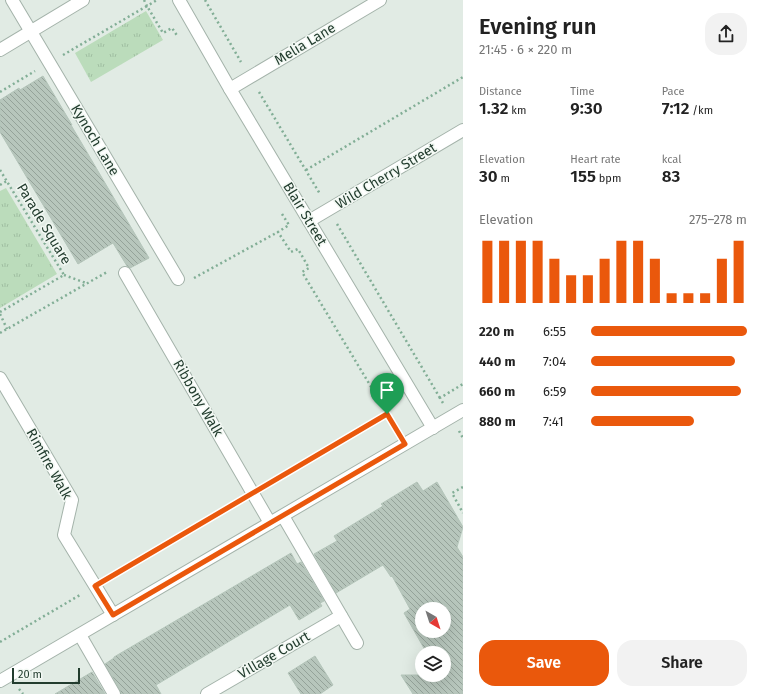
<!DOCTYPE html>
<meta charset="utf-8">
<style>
:root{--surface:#fff;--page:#f2f2f2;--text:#222;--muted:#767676;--accent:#ea580c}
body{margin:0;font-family:"Fira Sans",sans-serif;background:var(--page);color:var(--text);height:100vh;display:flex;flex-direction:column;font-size:15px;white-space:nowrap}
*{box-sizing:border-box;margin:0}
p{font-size:13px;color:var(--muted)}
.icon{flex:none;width:22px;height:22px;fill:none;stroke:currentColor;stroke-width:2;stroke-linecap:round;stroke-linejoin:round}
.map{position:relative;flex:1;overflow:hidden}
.panel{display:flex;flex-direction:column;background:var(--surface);width:300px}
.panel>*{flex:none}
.needle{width:26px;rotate:141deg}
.fabs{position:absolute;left:415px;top:602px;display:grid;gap:8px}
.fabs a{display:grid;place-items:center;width:36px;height:36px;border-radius:50%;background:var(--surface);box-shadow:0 4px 16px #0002;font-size:20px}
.scale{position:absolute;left:12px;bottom:10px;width:68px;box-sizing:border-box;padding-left:4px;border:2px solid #223c2e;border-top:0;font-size:11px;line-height:14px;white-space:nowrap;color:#223c2e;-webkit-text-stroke:3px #f2f8f3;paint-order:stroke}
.pin{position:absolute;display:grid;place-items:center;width:34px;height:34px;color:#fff;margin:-41px -17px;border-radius:50% 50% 50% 0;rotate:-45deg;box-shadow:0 0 4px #0007}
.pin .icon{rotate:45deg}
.round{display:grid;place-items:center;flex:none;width:42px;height:42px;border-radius:16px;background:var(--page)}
.summary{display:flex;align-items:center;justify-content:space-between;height:68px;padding:0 16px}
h1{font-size:22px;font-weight:600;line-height:30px}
.metrics{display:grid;grid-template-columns:repeat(3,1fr);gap:6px;height:68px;padding:4px 16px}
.metrics div{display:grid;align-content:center}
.metrics b{font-size:17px;font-weight:600}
.metrics small{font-size:11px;font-weight:400}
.metrics p{font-size:11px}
.chart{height:112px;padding:8px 16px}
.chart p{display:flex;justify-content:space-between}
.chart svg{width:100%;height:72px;margin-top:4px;stroke:var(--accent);stroke-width:6}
.action{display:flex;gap:8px;margin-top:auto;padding:8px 16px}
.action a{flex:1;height:46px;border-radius:16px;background:var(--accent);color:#fff;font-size:16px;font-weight:600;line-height:46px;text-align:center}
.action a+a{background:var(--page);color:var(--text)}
ul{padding:0 16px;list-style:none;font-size:13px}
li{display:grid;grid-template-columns:64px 48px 1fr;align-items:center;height:30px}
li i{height:10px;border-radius:5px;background:var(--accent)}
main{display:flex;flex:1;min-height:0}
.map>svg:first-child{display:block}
.park{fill:url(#park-tufts)}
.building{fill:url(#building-back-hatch);stroke:#b4c5ba;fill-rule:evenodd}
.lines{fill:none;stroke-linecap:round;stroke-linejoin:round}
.minor-casing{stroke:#a4b3aa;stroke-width:14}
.path{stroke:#82ae96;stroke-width:2.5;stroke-dasharray:2 3;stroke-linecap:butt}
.minor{stroke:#fff;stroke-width:12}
.route-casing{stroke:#fff;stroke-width:8}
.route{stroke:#ea580c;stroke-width:5}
.labels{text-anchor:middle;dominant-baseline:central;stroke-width:3;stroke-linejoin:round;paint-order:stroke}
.street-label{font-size:14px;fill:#223c2e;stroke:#f2f8f3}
</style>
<main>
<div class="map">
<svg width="463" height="694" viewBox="0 0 463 694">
<defs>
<pattern id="park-tufts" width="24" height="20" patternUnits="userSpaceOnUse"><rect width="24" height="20" fill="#bbdcbb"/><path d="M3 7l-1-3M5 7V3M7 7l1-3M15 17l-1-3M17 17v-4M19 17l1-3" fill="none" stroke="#a0bea1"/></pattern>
<pattern id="building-back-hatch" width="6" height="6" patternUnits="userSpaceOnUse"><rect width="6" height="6" fill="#b7c6bc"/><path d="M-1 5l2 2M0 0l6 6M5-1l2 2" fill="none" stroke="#94a299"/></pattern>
</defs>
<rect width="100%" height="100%" fill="#e1ebe4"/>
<g class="park">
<path d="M 146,11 L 163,40 L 91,82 L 75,53 Z"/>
<path d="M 6,188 L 57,274 L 0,308 L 0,191 Z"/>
</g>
<g class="building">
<path d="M 43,76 L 72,125 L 71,125 L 149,258 L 130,268 L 127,266 L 113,243 L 78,264 L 0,132 L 0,100 L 19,88 L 20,90 Z"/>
<path d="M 417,482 L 423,491 L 437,482 L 463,527 L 457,547 L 463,557 L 463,694 L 413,694 L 401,675 L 444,675 L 444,653 L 422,653 L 422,656 L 420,653 L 425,650 L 404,613 L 410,609 L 392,576 L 391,577 L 383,565 L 336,593 L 314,554 L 337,541 L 334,536 L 383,506 L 381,504 ZM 422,609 L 444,609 L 444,631 L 422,631 Z"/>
<path d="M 291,553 L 297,564 L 301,562 L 324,601 L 320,603 L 322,606 L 299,620 L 290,605 L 156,685 L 161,694 L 121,694 L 120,690 L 105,664 L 114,658 L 114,657 Z"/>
<path d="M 315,656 L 333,685 L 320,694 L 301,694 L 288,673 Z"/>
<path d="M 92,672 L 105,694 L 55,694 Z"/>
</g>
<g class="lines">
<defs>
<g id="minor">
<path d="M 12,0 L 178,279"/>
<path d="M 179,0 L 230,89 L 433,428"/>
<path d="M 0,50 L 83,0"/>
<path d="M 230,89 L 380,0"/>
<path d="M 309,221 L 463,130"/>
<path d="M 125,273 L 270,523"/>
<path d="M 0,378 L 72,500 L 64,535 L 113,615"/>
<path d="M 283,516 L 357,643"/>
<path d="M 80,635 L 114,694"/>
<path d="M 0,681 L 463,410"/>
<path d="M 207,694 L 341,616"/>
</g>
</defs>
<use href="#minor" class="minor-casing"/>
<g class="path">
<path d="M 144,0 L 147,6 L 157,0"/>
<path d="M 205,0 L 241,62"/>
<path d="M 63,55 L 147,6 L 163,33 L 172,28 L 178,37"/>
<path d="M 0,92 L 35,71"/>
<path d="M 259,92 L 320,194"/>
<path d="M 0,170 L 64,275 L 0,312"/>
<path d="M 306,170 L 463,77"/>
<path d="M 0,185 L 7,181"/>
<path d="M 282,214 L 289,225 L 278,232 L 291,252 L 298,249 L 309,268 L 302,272 L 397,430"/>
<path d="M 337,224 L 440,398"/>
<path d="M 64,275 L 86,283"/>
<path d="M 194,278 L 278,232"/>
<path d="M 0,314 L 7,329"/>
<path d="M 0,333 L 107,272"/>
<path d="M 443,403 L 440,398 L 463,384"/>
<path d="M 459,431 L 463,438"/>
<path d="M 267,485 L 387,414"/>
<path d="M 463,487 L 452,493 L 463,513"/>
<path d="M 110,577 L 238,502"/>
<path d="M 0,642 L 80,595"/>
<path d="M 19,689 L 23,694"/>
</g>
<use href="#minor" class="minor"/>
</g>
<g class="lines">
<defs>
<path id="route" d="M 387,414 L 405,444 L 113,615 L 95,586 Z"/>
</defs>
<use href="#route" class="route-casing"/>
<use href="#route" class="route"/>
</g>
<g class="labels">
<g class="street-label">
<text transform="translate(305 44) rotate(-31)">Melia Lane</text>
<text transform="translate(95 140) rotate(59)">Kynoch Lane</text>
<text transform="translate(386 176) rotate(-31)">Wild Cherry Street</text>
<text transform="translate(305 214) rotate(59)">Blair Street</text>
<text transform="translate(44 224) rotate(59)">Parade Square</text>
<text transform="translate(198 398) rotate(60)">Ribbony Walk</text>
<text transform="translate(49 464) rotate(61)">Rimfire Walk</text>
<text transform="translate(274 655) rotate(-30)">Village Court</text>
</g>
</g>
</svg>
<div class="fabs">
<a><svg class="needle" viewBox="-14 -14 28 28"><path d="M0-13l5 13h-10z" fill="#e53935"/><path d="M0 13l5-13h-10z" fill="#767676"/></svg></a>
<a><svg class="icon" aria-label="layers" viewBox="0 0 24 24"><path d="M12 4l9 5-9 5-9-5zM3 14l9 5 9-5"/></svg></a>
</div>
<div class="scale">20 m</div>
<div class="pin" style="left:387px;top:414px;background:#1e9e55"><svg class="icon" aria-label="arrive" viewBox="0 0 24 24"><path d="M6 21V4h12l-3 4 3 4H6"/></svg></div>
</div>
<section class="panel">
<div class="summary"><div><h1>Evening run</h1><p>21:45 · 6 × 220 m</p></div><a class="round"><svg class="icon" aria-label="share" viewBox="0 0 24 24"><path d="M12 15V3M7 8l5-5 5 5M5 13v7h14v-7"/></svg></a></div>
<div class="metrics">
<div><p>Distance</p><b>1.32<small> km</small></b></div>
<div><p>Time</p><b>9:30</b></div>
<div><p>Pace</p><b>7:12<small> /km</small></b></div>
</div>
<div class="metrics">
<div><p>Elevation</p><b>30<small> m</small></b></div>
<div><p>Heart rate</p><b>155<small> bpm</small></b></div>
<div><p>kcal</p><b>83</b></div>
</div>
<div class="chart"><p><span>Elevation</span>275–278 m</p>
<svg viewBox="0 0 160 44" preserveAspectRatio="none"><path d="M5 44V6M15 44V6M25 44V6M35 44V6M45 44V17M55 44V27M65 44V27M75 44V17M85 44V6M95 44V6M105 44V17M115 44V38M125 44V38M135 44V38M145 44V17M155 44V6"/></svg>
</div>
<ul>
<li><b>220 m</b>6:55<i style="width:100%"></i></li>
<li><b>440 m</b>7:04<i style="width:92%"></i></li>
<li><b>660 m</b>6:59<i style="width:96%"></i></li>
<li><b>880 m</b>7:41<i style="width:66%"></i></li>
</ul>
<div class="action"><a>Save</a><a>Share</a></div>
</section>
</main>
